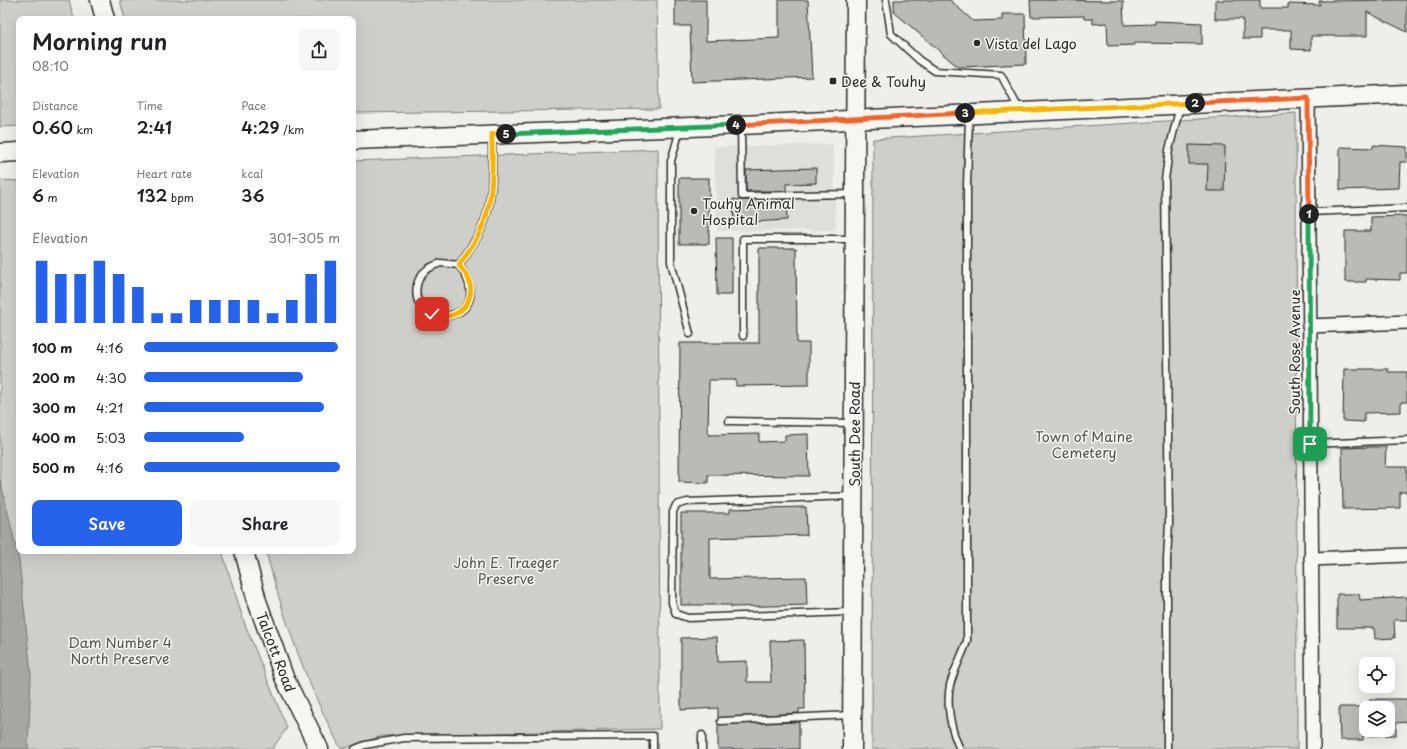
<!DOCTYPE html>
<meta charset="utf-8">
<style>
:root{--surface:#fff;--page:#f6f6f6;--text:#202124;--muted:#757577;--accent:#2563eb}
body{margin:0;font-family:"Playpen Sans",sans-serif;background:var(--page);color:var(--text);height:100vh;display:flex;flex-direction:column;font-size:15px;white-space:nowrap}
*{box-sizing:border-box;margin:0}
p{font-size:13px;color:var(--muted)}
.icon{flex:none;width:22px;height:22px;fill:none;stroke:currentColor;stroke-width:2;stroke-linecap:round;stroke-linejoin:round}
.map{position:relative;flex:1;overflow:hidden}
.details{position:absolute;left:16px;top:16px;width:340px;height:538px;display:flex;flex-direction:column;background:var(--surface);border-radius:8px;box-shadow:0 4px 16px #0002}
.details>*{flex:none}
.buttons{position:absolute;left:1359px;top:657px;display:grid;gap:8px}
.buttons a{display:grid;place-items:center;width:36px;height:36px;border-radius:8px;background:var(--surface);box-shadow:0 4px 16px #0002;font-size:20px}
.pin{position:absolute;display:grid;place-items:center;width:34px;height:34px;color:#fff;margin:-17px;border-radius:8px;box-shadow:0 2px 6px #0006}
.km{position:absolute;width:20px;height:20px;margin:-10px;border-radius:50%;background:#222;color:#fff;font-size:11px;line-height:20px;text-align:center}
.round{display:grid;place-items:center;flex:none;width:42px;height:42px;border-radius:8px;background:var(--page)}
.overview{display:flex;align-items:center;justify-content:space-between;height:68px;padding:0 16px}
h1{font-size:22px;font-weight:600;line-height:30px}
.figures{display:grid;grid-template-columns:repeat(3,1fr);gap:6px;height:68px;padding:4px 16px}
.figures div{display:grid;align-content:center}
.figures b{font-size:17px;font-weight:600}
.figures small{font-size:11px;font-weight:400}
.figures p{font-size:11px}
.chart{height:112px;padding:8px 16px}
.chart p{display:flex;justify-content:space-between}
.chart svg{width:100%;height:72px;margin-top:4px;stroke:var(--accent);stroke-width:6}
.cta{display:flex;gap:8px;margin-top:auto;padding:8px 16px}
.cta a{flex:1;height:46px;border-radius:8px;background:var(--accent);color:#fff;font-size:16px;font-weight:600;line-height:46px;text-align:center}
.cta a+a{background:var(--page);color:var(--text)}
ul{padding:0 16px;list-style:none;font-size:13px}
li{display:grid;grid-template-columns:64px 48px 1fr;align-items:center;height:30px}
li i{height:10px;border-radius:5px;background:var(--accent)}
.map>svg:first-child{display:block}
.built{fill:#dededb}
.green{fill:#cececa;stroke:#7c7c7a}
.water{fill:#a6a6a3;stroke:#757573}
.building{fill:#babab7;stroke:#2b2b2b;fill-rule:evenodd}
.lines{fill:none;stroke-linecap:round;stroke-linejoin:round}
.service-casing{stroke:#2b2b2b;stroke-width:9}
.minor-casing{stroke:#2b2b2b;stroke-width:16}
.secondary-casing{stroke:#2b2b2b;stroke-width:21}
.service{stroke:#f6f6f2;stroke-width:6}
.minor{stroke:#f6f6f2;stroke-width:13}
.secondary{stroke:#f6f6f2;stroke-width:18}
.split-1-casing{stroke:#fff;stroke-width:8}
.split-2-casing{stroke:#fff;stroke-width:8}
.split-3-casing{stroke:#fff;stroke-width:8}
.split-4-casing{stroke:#fff;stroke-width:8}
.split-5-casing{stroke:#fff;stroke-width:8}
.split-6-casing{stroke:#fff;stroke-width:8}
.split-1{stroke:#22a559;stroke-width:5}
.split-2{stroke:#f0652b;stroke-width:5}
.split-3{stroke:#f5b400;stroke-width:5}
.split-4{stroke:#f0652b;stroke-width:5}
.split-5{stroke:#22a559;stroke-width:5}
.split-6{stroke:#f5b400;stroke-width:5}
.poi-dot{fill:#2b2b2b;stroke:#f6f6f2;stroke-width:1.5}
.labels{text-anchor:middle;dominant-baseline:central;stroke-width:3;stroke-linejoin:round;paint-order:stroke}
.poi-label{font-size:14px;fill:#2b2b2b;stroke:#f6f6f2;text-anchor:start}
.street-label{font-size:14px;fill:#2b2b2b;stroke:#f6f6f2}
.park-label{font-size:14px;fill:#545453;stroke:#f6f6f2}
</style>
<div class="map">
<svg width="1407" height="749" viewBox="0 0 1407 749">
<rect width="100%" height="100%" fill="#eeeeea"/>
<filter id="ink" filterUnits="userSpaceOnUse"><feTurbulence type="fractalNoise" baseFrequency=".025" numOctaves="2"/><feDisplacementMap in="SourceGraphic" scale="8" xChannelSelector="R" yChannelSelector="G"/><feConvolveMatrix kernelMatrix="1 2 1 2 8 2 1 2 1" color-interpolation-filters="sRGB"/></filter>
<g filter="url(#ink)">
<path class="built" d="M 833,144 L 836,230 L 717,231 L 714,147 Z"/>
<g class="green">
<path d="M 0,0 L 69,0 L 74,19 L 19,19 L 19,126 L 0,127 Z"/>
<path d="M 120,0 L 657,0 L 659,109 L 353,113 L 353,19 L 125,19 Z"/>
<path d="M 1296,113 L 1297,749 L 872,749 L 873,139 Z"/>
<path d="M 658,149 L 660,729 L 382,736 L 345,748 L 340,747 C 307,685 283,618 266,551 L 353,551 L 353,161 Z"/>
<path d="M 0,180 L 19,181 L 19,551 L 222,551 L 244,622 L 287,728 L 272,749 L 0,749 Z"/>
</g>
<path class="water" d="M 0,479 L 19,560 L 31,674 L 28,749 L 0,749 Z"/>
<g class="building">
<path d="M 675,0 L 706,0 L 706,41 L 779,38 L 779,0 L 808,0 L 812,77 L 692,82 L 690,26 L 675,26 Z"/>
<path d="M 894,0 L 950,0 L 973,21 L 1002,20 L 1002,14 L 1025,14 L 1026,64 L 958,67 L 894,12 Z"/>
<path d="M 1030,0 L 1123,1 L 1124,25 L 1155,24 L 1155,21 L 1202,23 L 1202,44 L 1134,43 L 1134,45 L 1108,46 L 1107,23 L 1093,24 L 1093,19 L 1084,19 L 1084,16 L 1031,17 Z"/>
<path d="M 1215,0 L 1260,0 L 1260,8 L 1288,8 L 1288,4 L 1320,5 L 1319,1 L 1407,0 L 1407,32 L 1367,12 L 1367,36 L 1311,36 L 1311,50 L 1291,49 L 1291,30 L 1260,30 L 1260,39 L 1243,39 L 1243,19 L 1215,19 Z"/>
<path d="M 1189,145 L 1225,146 L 1224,191 L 1207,191 L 1208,164 L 1189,164 Z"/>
<path d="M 1373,145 L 1407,147 L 1407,162 L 1400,162 L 1399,188 L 1340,190 L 1340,147 L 1373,148 Z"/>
<path d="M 816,168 L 816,183 L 786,184 L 786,191 L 746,191 L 746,170 Z"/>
<rect x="679" y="178" width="30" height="66"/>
<path d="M 733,199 L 742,200 L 786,200 L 787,220 L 734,223 Z"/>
<path d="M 1407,216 L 1407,273 L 1400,273 L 1400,280 L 1366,279 L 1366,282 L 1345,282 L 1345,231 L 1371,231 L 1371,217 Z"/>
<path d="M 716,238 L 732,238 L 732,295 L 717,295 Z"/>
<path d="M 759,248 L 796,248 L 797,343 L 809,343 L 809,385 L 736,386 L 736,380 L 709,380 L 708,435 L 759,434 L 759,442 L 785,441 L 785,435 L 808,434 L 809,476 L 708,475 L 708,483 L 679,482 L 680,343 L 759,343 Z"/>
<path d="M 1344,369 L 1388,369 L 1388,372 L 1407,372 L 1407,402 L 1401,402 L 1401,412 L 1364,413 L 1364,422 L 1343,421 Z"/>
<path d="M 1370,447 L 1386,447 L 1385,467 L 1407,467 L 1407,492 L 1400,492 L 1400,508 L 1343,509 L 1342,448 Z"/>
<path d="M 806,507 L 807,535 L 710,538 L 710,579 L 806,577 L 807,605 L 731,607 L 731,605 L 681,605 L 681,513 L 730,513 L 730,509 Z"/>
<path d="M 1337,594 L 1359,594 L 1360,600 L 1407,597 L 1407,620 L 1394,620 L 1395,638 L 1375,639 L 1374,628 L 1337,628 Z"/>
<path d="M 717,637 L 718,662 L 747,661 L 747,682 L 771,682 L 770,641 L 804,640 L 805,709 L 799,709 L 799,713 L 718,718 L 718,708 L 681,710 L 681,638 Z"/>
<path d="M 1370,699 L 1407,699 L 1407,722 L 1396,723 L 1396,735 L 1363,736 L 1363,740 L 1340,740 L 1339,707 L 1370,707 ZM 1366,708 L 1388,708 L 1388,730 L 1366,730 Z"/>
<path d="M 799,722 L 799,749 L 718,749 L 718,724 Z"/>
</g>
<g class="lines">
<defs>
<g id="service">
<path d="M 886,0 L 891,34 L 919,60 L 935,71 L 1001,75 L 1019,109"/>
<path d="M 741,126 L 742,196 L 853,194"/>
<path d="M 680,130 L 671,161 L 671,262 L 690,334"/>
<path d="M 1309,212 L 1407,208"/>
<path d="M 441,263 L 459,265 C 502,323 408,334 417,285 C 420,272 429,267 441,263 Z"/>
<path d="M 459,265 C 466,255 473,244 479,234 C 495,204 492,169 492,136"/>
<path d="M 743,336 L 743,239 L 854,239"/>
<path d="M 729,421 L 851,423"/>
<path d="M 1310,444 L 1407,440"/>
<path d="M 850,612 L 688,618 L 676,614 L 672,603 L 673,512 L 676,505 L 687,502 L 852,496"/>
<path d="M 721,721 L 852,715"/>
<path d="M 702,735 L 702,749"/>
<path d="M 355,749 L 365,745 L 404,738 L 653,736 L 653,749"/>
<path d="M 960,749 C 951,731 946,706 950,685 C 954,670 962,656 967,641 L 967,186 L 969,116"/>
<path d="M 1167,749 L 1167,559 L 1169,523 L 1165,180 L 1169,150 L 1180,106"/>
</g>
<g id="minor">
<path d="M 1308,98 L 1313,749"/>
<path d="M 1309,326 L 1407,322"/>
<path d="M 1311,559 L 1407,555"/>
</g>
<g id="secondary">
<path d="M 100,0 L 105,19"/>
<path d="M 353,140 L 741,125 L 1407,94"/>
<path d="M 0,153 L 19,152"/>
<path d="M 244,551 L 257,601 L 284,677 L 319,749"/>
<path d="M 852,749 L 856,0"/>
</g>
</defs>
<use href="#service" class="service-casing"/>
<use href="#minor" class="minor-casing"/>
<use href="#secondary" class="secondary-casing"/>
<use href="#service" class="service"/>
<use href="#minor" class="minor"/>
<use href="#secondary" class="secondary"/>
</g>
</g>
<g class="lines" filter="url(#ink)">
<defs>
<path id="split-1" d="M 1309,214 L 1310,444"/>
<path id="split-2" d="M 1195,103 L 1308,98 L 1309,214"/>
<path id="split-3" d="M 965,113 L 1195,103"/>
<path id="split-4" d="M 736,125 L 965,113"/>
<path id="split-5" d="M 506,134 L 736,125"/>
<path id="split-6" d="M 432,314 C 452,323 475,306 470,284 C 469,276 463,271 459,265 C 466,255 473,245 479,234 C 495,204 492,167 492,134 L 506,134"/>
</defs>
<use href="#split-1" class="split-1-casing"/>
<use href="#split-2" class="split-2-casing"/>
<use href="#split-3" class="split-3-casing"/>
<use href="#split-4" class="split-4-casing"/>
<use href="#split-5" class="split-5-casing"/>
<use href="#split-6" class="split-6-casing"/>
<use href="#split-1" class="split-1"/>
<use href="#split-2" class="split-2"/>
<use href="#split-3" class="split-3"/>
<use href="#split-4" class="split-4"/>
<use href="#split-5" class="split-5"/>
<use href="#split-6" class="split-6"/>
</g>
<g class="poi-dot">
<circle cx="977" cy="43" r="4"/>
<rect x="829" y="77" width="8" height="8" rx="2"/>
<circle cx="694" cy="211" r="4"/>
</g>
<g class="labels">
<g class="poi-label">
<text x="985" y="43">Vista del Lago</text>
<text x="841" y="81">Dee &amp; Touhy</text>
<text x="702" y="203">Touhy Animal<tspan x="702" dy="16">Hospital</tspan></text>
</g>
<g class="street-label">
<text transform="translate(1294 352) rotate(-90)">South Rose Avenue</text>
<text transform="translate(854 434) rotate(-90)">South Dee Road</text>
<text transform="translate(276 652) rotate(69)">Talcott Road</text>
</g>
<g class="park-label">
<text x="1084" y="436">Town of Maine<tspan x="1084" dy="16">Cemetery</tspan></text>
<text x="506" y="562">John E. Traeger<tspan x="506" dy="16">Preserve</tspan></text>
<text x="120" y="642">Dam Number 4<tspan x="120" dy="16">North Preserve</tspan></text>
</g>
</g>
</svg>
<div class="buttons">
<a><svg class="icon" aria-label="locate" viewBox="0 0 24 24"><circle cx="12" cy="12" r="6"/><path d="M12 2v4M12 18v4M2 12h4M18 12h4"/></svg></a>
<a><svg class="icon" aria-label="layers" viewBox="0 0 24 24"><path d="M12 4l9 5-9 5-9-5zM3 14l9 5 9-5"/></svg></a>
</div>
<div class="pin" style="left:1310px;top:444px;background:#1e9e55"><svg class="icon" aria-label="arrive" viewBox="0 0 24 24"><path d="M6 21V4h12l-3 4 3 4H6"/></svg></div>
<div class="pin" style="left:432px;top:314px;background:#d93025"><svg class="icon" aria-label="check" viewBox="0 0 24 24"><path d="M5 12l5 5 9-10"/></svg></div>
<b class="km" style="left:1309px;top:214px">1</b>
<b class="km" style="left:1195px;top:103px">2</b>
<b class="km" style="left:965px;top:113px">3</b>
<b class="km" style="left:736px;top:125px">4</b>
<b class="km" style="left:506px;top:134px">5</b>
<section class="details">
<div class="overview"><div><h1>Morning run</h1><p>08:10</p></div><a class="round"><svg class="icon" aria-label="share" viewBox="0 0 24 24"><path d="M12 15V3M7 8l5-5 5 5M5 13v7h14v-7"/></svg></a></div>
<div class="figures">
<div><p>Distance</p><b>0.60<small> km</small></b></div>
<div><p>Time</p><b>2:41</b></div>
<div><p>Pace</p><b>4:29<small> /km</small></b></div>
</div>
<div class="figures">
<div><p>Elevation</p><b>6<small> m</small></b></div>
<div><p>Heart rate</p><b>132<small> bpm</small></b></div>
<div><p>kcal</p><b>36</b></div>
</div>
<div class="chart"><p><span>Elevation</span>301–305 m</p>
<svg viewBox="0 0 160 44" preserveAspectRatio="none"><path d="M5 44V6M15 44V14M25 44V14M35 44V6M45 44V14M55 44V22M65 44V38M75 44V38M85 44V30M95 44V30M105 44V30M115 44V30M125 44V38M135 44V30M145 44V14M155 44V6"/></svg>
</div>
<ul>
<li><b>100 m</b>4:16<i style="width:99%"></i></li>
<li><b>200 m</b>4:30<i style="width:81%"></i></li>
<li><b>300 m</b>4:21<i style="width:92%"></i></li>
<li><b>400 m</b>5:03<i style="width:51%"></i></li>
<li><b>500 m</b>4:16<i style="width:100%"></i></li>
</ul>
<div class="cta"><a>Save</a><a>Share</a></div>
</section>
</div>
